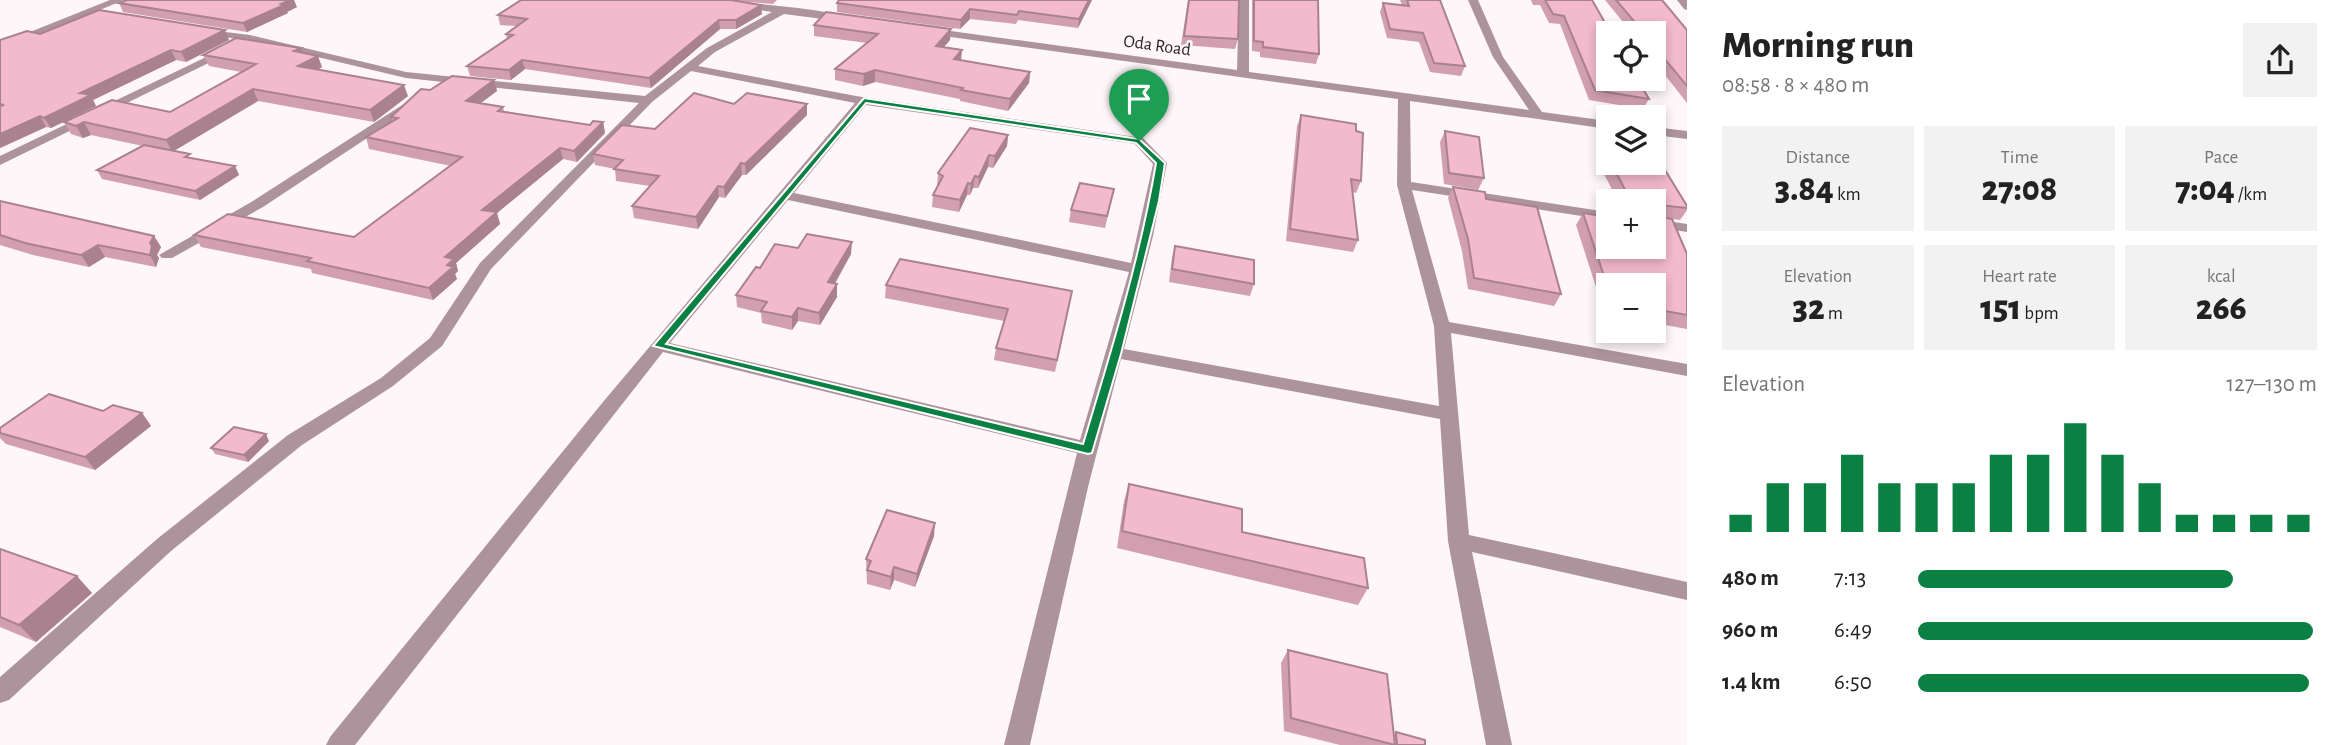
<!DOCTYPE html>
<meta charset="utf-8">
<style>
:root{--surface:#fff;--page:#f2f2f2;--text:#222;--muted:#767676;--accent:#0b8043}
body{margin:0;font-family:"Alegreya Sans",sans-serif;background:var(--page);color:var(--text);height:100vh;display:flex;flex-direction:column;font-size:26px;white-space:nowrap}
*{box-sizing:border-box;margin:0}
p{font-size:23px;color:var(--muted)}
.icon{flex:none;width:38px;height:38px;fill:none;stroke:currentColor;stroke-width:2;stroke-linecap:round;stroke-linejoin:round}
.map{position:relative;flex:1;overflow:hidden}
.drawer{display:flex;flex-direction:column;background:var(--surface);width:665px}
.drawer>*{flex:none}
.controls{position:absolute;left:1596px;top:21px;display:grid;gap:14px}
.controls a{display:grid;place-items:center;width:70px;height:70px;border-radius:0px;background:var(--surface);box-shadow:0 4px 10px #0003;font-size:35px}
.pin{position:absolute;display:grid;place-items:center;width:60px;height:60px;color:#fff;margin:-72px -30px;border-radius:50% 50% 50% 0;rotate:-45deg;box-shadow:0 0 7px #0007}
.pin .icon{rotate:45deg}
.round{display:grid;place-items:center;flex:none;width:74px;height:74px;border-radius:0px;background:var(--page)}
.summary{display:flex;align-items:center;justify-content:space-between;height:119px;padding:0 35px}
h1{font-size:38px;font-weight:800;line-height:52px}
.figures{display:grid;grid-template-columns:repeat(3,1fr);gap:10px;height:119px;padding:7px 35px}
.figures div{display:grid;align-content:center;border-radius:0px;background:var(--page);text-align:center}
.figures b{font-size:35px;font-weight:800}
.figures small{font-size:19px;font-weight:400}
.figures p{font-size:19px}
.chart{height:196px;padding:14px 35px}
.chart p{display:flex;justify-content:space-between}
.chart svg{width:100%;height:126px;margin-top:7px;stroke:var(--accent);stroke-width:6}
ul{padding:0 35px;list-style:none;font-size:23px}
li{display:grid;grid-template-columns:112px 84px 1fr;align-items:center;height:52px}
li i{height:18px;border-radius:9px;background:var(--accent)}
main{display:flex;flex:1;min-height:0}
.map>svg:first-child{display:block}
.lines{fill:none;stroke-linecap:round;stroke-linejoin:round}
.minor{fill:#ad949c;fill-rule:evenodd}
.wall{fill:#d19faf}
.shaded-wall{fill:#aa828f}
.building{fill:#f3b9cc;stroke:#aa828f;stroke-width:2}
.route{fill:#0b8043;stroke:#fff;stroke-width:2;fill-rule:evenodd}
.labels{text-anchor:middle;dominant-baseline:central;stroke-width:5;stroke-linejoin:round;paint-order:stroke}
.far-street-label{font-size:18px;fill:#2d2628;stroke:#fef6f8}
</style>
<main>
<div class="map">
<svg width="1687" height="745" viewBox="0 0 1687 745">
<rect width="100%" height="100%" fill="#fef6f8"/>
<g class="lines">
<g class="minor">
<path d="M 110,0 L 124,0 L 0,51 L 0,44 Z"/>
<path d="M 696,0 C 720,0 836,9 851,19 L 846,22 L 784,14 L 715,52 L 698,66 L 856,96 L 1143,138 L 1167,163 L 1153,236 L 1124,349 L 1439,406 L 1434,326 L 1397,185 L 1398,99 L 929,34 L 924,31 L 929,28 L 1237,70 L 1239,0 L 1249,0 L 1249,72 L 1529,110 L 1493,57 L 1468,0 L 1478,0 L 1503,57 L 1542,112 L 1608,121 L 1608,129 L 1410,101 L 1411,182 L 1608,212 L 1608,220 L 1412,190 L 1449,322 L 1687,364 L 1687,376 L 1451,333 L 1469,535 L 1687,582 L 1687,600 L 1472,552 L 1512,745 L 1486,745 L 1448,541 L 1440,419 L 1121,359 L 1088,487 L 1030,745 L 1004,745 L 1077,453 L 663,352 L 355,745 L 326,745 L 330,737 L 603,402 L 855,103 L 691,71 L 652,102 L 491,269 L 442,346 L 393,386 L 302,445 L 171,551 L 9,700 L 0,703 L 0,677 L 157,539 L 288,435 L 381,378 L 430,338 L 480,263 L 639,103 L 406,78 L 250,41 L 205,34 L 200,31 L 201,29 L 250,35 L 406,72 L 645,96 L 707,48 L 772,12 ZM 866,105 L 1135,144 L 1153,164 L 1131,263 L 794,193 ZM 788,200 L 1129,272 L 1080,440 L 670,343 Z"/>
<path d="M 1677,0 L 1687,0 L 1687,10 L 1684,9 Z"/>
<path d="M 225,48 L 229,49 L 229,53 L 0,165 L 0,156 Z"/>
<path d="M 407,102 L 417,105 L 263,207 L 172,258 L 162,258 L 159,255 L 253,201 Z"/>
<path d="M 1654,127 L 1687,131 L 1687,139 L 1654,135 Z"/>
<path d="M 1654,219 L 1687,224 L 1687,232 L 1654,227 Z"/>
</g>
</g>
<g class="wall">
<path d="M 521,0 L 777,0 L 773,4 L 737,1 L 762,14 L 736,29 L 720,29 L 651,88 L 525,69 L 511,80 L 470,76 L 467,66 L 507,39 L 506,34 L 516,26 L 500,25 L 498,15 Z"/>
<path d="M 1092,0 L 1078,28 L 1018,20 L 1016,24 L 970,19 L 960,29 L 837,12 L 837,3 Z"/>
<path d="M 1188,0 L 1239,0 L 1238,39 L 1235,49 L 1181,45 Z"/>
<path d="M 1252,0 L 1318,0 L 1319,54 L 1316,64 L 1260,57 L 1260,52 L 1252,51 Z"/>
<path d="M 1400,0 L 1440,0 L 1465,66 L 1461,76 L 1430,72 L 1419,42 L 1387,38 L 1380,12 L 1383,3 L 1402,5 Z"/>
<path d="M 1531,0 L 1592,0 L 1649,99 L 1643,109 L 1589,100 L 1560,24 L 1549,23 L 1540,5 L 1533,5 Z"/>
<path d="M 1605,0 L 1662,0 L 1687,30 L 1687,103 L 1654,61 L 1654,33 L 1632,33 Z"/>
<path d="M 119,3 L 297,7 L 287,12 L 288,13 L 247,32 L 123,12 Z"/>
<path d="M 814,25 L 951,29 L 950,40 L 944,47 L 961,61 L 1030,72 L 1029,83 L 1008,111 L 960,101 L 960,99 L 875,82 L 863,86 L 835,80 L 835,69 L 867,43 L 814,36 Z"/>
<path d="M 40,34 L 229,40 L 186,62 L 176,60 L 93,100 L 96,106 L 51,128 L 46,127 L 0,148 L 0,40 Z"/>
<path d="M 301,48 L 303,53 L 322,67 L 318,70 L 408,96 L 374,122 L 258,101 L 174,151 L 191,158 L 235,166 L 239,175 L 200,200 L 102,179 L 97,170 L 143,146 L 91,135 L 83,138 L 71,134 L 64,122 L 170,112 L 241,72 L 209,66 L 203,55 Z"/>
<path d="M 494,80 L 497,91 L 480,103 L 503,107 L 504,111 L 590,125 L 603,122 L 605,133 L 577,162 L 563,159 L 497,213 L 500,224 L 456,263 L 458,271 L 455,274 L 457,279 L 433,300 L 312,273 L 311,269 L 201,247 L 194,235 L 354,237 L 451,166 L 369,149 L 366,137 L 393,121 L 391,117 Z"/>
<path d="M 734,104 L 807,104 L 807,115 L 746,175 L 742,175 L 725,198 L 719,197 L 698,229 L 634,218 L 632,206 L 650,186 L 616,181 L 615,169 L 595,165 L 593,154 L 655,129 Z"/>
<path d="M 1301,115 L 1356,131 L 1361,181 L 1356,193 L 1352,192 L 1358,240 L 1353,252 L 1286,241 L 1297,126 Z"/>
<path d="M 1445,131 L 1484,178 L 1478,190 L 1444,184 L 1440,142 Z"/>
<path d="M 1008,135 L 1007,146 L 993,168 L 988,167 L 978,188 L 973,188 L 970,195 L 967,195 L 959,212 L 932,207 L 933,195 L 938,186 L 937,185 L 938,173 Z"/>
<path d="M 1610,163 L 1687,206 L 1687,210 L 1680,220 L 1673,219 L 1687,254 L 1687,329 L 1654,323 L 1654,285 L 1608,285 L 1608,315 L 1605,315 L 1576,225 L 1583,213 L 1654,247 L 1654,201 L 1618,201 L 1604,174 Z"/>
<path d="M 1453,187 L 1486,199 L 1561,294 L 1554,306 L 1468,289 L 1462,251 L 1448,198 Z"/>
<path d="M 1114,189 L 1105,228 L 1069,222 L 1071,210 Z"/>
<path d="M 0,201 L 154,236 L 161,247 L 157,255 L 159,258 L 156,267 L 105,257 L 89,267 L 33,255 L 0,245 Z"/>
<path d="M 1175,246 L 1254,284 L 1250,296 L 1169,282 L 1172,258 Z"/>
<path d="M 798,248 L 851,254 L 835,284 L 837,284 L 837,297 L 820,325 L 798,321 L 792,330 L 762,323 L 761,313 L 737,307 L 736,295 L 760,268 Z"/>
<path d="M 886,285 L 1072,291 L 1055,372 L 994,360 L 996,348 L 1004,321 L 885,298 Z"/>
<path d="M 103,411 L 142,413 L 151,426 L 95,470 L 6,444 L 0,438 L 0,428 Z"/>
<path d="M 269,441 L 248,462 L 215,454 L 211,448 Z"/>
<path d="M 1129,484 L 1368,588 L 1358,605 L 1117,548 L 1124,501 Z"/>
<path d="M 934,536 L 915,587 L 894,580 L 890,590 L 867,584 L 866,559 Z"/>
<path d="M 0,549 L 92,593 L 36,642 L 0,627 Z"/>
<path d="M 1288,650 L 1394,735 L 1396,732 L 1425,745 L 1340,745 L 1284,731 L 1281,663 Z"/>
</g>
<g class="shaded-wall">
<path d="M 291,0 L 294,0 L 297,7 L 287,12 L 288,13 L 247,32 L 243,23 Z"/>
<path d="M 1089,0 L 1092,0 L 1078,28 L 1079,19 Z"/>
<path d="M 761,5 L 762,14 L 736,29 L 736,20 Z"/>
<path d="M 970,9 L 970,19 L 960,29 L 961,20 Z"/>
<path d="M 719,20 L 720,29 L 651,88 L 649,78 Z"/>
<path d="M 951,29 L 950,40 L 935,57 L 936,46 Z"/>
<path d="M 225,30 L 229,40 L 186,62 L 181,52 Z"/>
<path d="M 301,48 L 305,59 L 294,51 Z"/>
<path d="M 171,50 L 176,60 L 93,100 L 96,106 L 51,128 L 44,118 L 80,93 Z"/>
<path d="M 962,50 L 961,61 L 954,59 Z"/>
<path d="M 318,56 L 322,67 L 303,77 L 298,66 Z"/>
<path d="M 522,60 L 525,69 L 511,80 L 509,70 Z"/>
<path d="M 875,70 L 875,82 L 863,86 L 864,74 Z"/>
<path d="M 1030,72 L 1029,83 L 1008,111 L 1010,99 Z"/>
<path d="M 494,80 L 497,91 L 469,112 L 466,101 Z"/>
<path d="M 404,85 L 408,96 L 374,122 L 370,110 Z"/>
<path d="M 253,89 L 258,101 L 172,152 L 166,140 Z"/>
<path d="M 807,104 L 807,115 L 746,175 L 745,164 Z"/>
<path d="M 40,116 L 46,127 L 0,148 L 0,134 Z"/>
<path d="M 84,122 L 91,135 L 83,138 L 76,126 Z"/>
<path d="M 603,122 L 605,133 L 577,162 L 574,151 Z"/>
<path d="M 1008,135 L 1007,146 L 993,168 L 995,156 Z"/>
<path d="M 560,148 L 563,159 L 497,213 L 500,224 L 456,263 L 458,271 L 455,274 L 457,279 L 433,300 L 429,288 L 445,257 L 482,210 Z"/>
<path d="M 989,155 L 988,167 L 978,188 L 979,177 Z"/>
<path d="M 741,163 L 742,175 L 725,198 L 724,187 Z"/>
<path d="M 235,166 L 239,175 L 200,200 L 195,191 Z"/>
<path d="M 975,176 L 973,188 L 970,195 L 971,184 Z"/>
<path d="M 968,183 L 967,195 L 959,212 L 960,200 Z"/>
<path d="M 718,186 L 719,197 L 698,229 L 696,217 Z"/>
<path d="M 154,236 L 161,247 L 157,255 L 159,258 L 156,267 L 150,255 L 150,243 Z"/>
<path d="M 852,242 L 851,254 L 828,295 L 828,282 Z"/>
<path d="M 98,245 L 105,257 L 89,267 L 81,255 Z"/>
<path d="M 837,284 L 837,297 L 820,325 L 819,313 Z"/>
<path d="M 798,308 L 798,321 L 792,330 L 792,317 Z"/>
<path d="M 142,413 L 151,426 L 95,470 L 85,457 Z"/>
<path d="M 266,434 L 269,441 L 248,462 L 244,455 Z"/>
<path d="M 935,523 L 934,536 L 915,587 L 917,574 Z"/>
<path d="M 894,567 L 894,580 L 890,590 L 891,577 Z"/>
<path d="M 77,576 L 92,593 L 36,642 L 19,625 Z"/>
</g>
<g class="building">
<path d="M 127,0 L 291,0 L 281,4 L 284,5 L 243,23 L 119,3 Z"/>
<path d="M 521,0 L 731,0 L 761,5 L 736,20 L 719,20 L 649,78 L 522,60 L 509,70 L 467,66 L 513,35 L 506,34 L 527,19 L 498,15 Z"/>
<path d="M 839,0 L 1089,0 L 1079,19 L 1019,11 L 1017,15 L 970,9 L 961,20 L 837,3 Z"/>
<path d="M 1189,0 L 1239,0 L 1238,39 L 1184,36 Z"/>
<path d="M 1254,0 L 1318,0 L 1319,54 L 1263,47 L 1263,42 L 1254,41 Z"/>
<path d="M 1407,0 L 1440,0 L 1465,66 L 1434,63 L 1423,33 L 1390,29 L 1383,3 L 1409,6 Z"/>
<path d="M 1545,0 L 1592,0 L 1611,33 L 1608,33 L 1608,79 L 1637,79 L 1649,99 L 1595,90 L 1564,16 L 1553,14 Z"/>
<path d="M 1616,0 L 1662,0 L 1687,30 L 1687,86 L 1654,46 L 1654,33 L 1644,33 Z"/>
<path d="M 99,10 L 225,30 L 181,52 L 171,50 L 80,93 L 91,95 L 44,118 L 40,116 L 0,134 L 0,106 L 4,105 L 0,104 L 0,40 L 27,31 L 40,34 Z"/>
<path d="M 826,12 L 951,29 L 936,46 L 962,50 L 954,59 L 1030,72 L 1010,99 L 961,90 L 963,88 L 875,70 L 864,74 L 835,69 L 878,34 L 814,25 Z"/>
<path d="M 236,38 L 301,48 L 294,51 L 318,56 L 298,66 L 404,85 L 370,110 L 253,89 L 166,140 L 84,122 L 76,126 L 64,122 L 112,100 L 170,112 L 256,64 L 203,55 Z"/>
<path d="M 452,76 L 494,80 L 466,101 L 503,107 L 498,111 L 590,125 L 593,121 L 603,122 L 574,151 L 560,148 L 482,210 L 497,212 L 445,257 L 454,259 L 447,265 L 453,267 L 429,288 L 307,261 L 311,258 L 194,235 L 228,214 L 354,237 L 462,157 L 366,137 L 398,118 L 391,117 L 421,89 L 430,90 Z"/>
<path d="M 694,93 L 734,104 L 747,93 L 807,104 L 745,164 L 741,163 L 724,187 L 718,186 L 696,217 L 632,206 L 659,176 L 614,169 L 623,160 L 593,154 L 622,125 L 655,129 Z"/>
<path d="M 1301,115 L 1356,124 L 1356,131 L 1363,133 L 1361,181 L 1351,179 L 1358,240 L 1290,229 Z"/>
<path d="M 970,128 L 1008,135 L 995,156 L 989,155 L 979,177 L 975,176 L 971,184 L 968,183 L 960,200 L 933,195 L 943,176 L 938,173 Z"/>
<path d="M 1445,131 L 1479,137 L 1484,178 L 1449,173 Z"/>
<path d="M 144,145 L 190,154 L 185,157 L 235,166 L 195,191 L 97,170 Z"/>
<path d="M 1611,163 L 1665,170 L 1687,206 L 1687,208 L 1660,205 L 1660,217 L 1672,219 L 1687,254 L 1687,315 L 1654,309 L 1654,285 L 1608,285 L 1608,288 L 1583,213 L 1608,217 L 1608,247 L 1654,247 L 1654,201 L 1631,201 Z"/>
<path d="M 1080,183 L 1114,189 L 1107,216 L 1071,210 Z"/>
<path d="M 1453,187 L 1485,192 L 1486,199 L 1537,207 L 1561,294 L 1474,278 L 1468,239 Z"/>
<path d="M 0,201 L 154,236 L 150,243 L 152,246 L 150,255 L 98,245 L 81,255 L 25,243 L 0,235 Z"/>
<path d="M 807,234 L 852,242 L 828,282 L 837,284 L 819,313 L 798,308 L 792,317 L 761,311 L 767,302 L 736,295 L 756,267 L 760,268 L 775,244 L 798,248 Z"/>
<path d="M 1175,246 L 1254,260 L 1254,284 L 1172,269 Z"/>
<path d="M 900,259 L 1072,291 L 1057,360 L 996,348 L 1008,309 L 886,285 Z"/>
<path d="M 49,394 L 103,411 L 113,405 L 142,413 L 85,457 L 0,433 L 0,428 Z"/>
<path d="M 234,427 L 266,434 L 244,455 L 211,448 Z"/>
<path d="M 1129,484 L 1242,509 L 1242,532 L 1364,558 L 1368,588 L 1122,531 Z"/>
<path d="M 887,510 L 935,523 L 917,574 L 894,567 L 891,577 L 867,570 L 871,561 L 866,559 Z"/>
<path d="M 0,549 L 77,576 L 19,625 L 0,617 Z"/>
<path d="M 1288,650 L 1387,674 L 1395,745 L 1291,718 Z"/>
<path d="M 1396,732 L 1425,740 L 1425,745 L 1397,745 Z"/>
</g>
<path class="route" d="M 864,98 L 1139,139 L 1165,163 L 1159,201 L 1121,354 L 1092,453 L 1088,454 L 653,346 ZM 866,103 L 1136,143 L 1156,163 C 1140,258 1111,352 1083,444 L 666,344 Z"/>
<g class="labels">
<g class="far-street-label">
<text transform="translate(1157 46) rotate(8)">Oda Road</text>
</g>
</g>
</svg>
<div class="controls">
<a><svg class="icon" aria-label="locate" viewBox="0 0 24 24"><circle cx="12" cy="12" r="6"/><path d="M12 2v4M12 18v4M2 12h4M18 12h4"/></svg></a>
<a><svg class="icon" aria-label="layers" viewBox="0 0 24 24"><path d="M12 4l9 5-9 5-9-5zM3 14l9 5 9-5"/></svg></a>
<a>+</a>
<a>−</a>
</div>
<div class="pin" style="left:1139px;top:141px;background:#1e9e55"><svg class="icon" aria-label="arrive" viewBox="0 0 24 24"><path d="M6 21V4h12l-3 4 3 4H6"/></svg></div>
</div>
<section class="drawer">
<div class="summary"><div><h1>Morning run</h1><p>08:58 · 8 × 480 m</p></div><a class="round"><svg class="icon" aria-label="share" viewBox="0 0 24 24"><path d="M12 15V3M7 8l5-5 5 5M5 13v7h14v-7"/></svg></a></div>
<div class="figures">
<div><p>Distance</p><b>3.84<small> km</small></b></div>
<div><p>Time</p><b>27:08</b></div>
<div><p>Pace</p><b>7:04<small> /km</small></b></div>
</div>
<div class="figures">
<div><p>Elevation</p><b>32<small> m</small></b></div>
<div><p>Heart rate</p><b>151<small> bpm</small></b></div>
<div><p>kcal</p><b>266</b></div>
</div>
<div class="chart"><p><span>Elevation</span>127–130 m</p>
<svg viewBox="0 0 160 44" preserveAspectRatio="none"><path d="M5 44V38M15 44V27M25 44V27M35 44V17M45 44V27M55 44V27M65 44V27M75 44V17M85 44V17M95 44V6M105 44V17M115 44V27M125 44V38M135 44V38M145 44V38M155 44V38"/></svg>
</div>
<ul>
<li><b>480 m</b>7:13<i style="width:79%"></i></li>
<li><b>960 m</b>6:49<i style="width:99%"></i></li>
<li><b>1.4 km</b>6:50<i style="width:98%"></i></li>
</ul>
</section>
</main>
